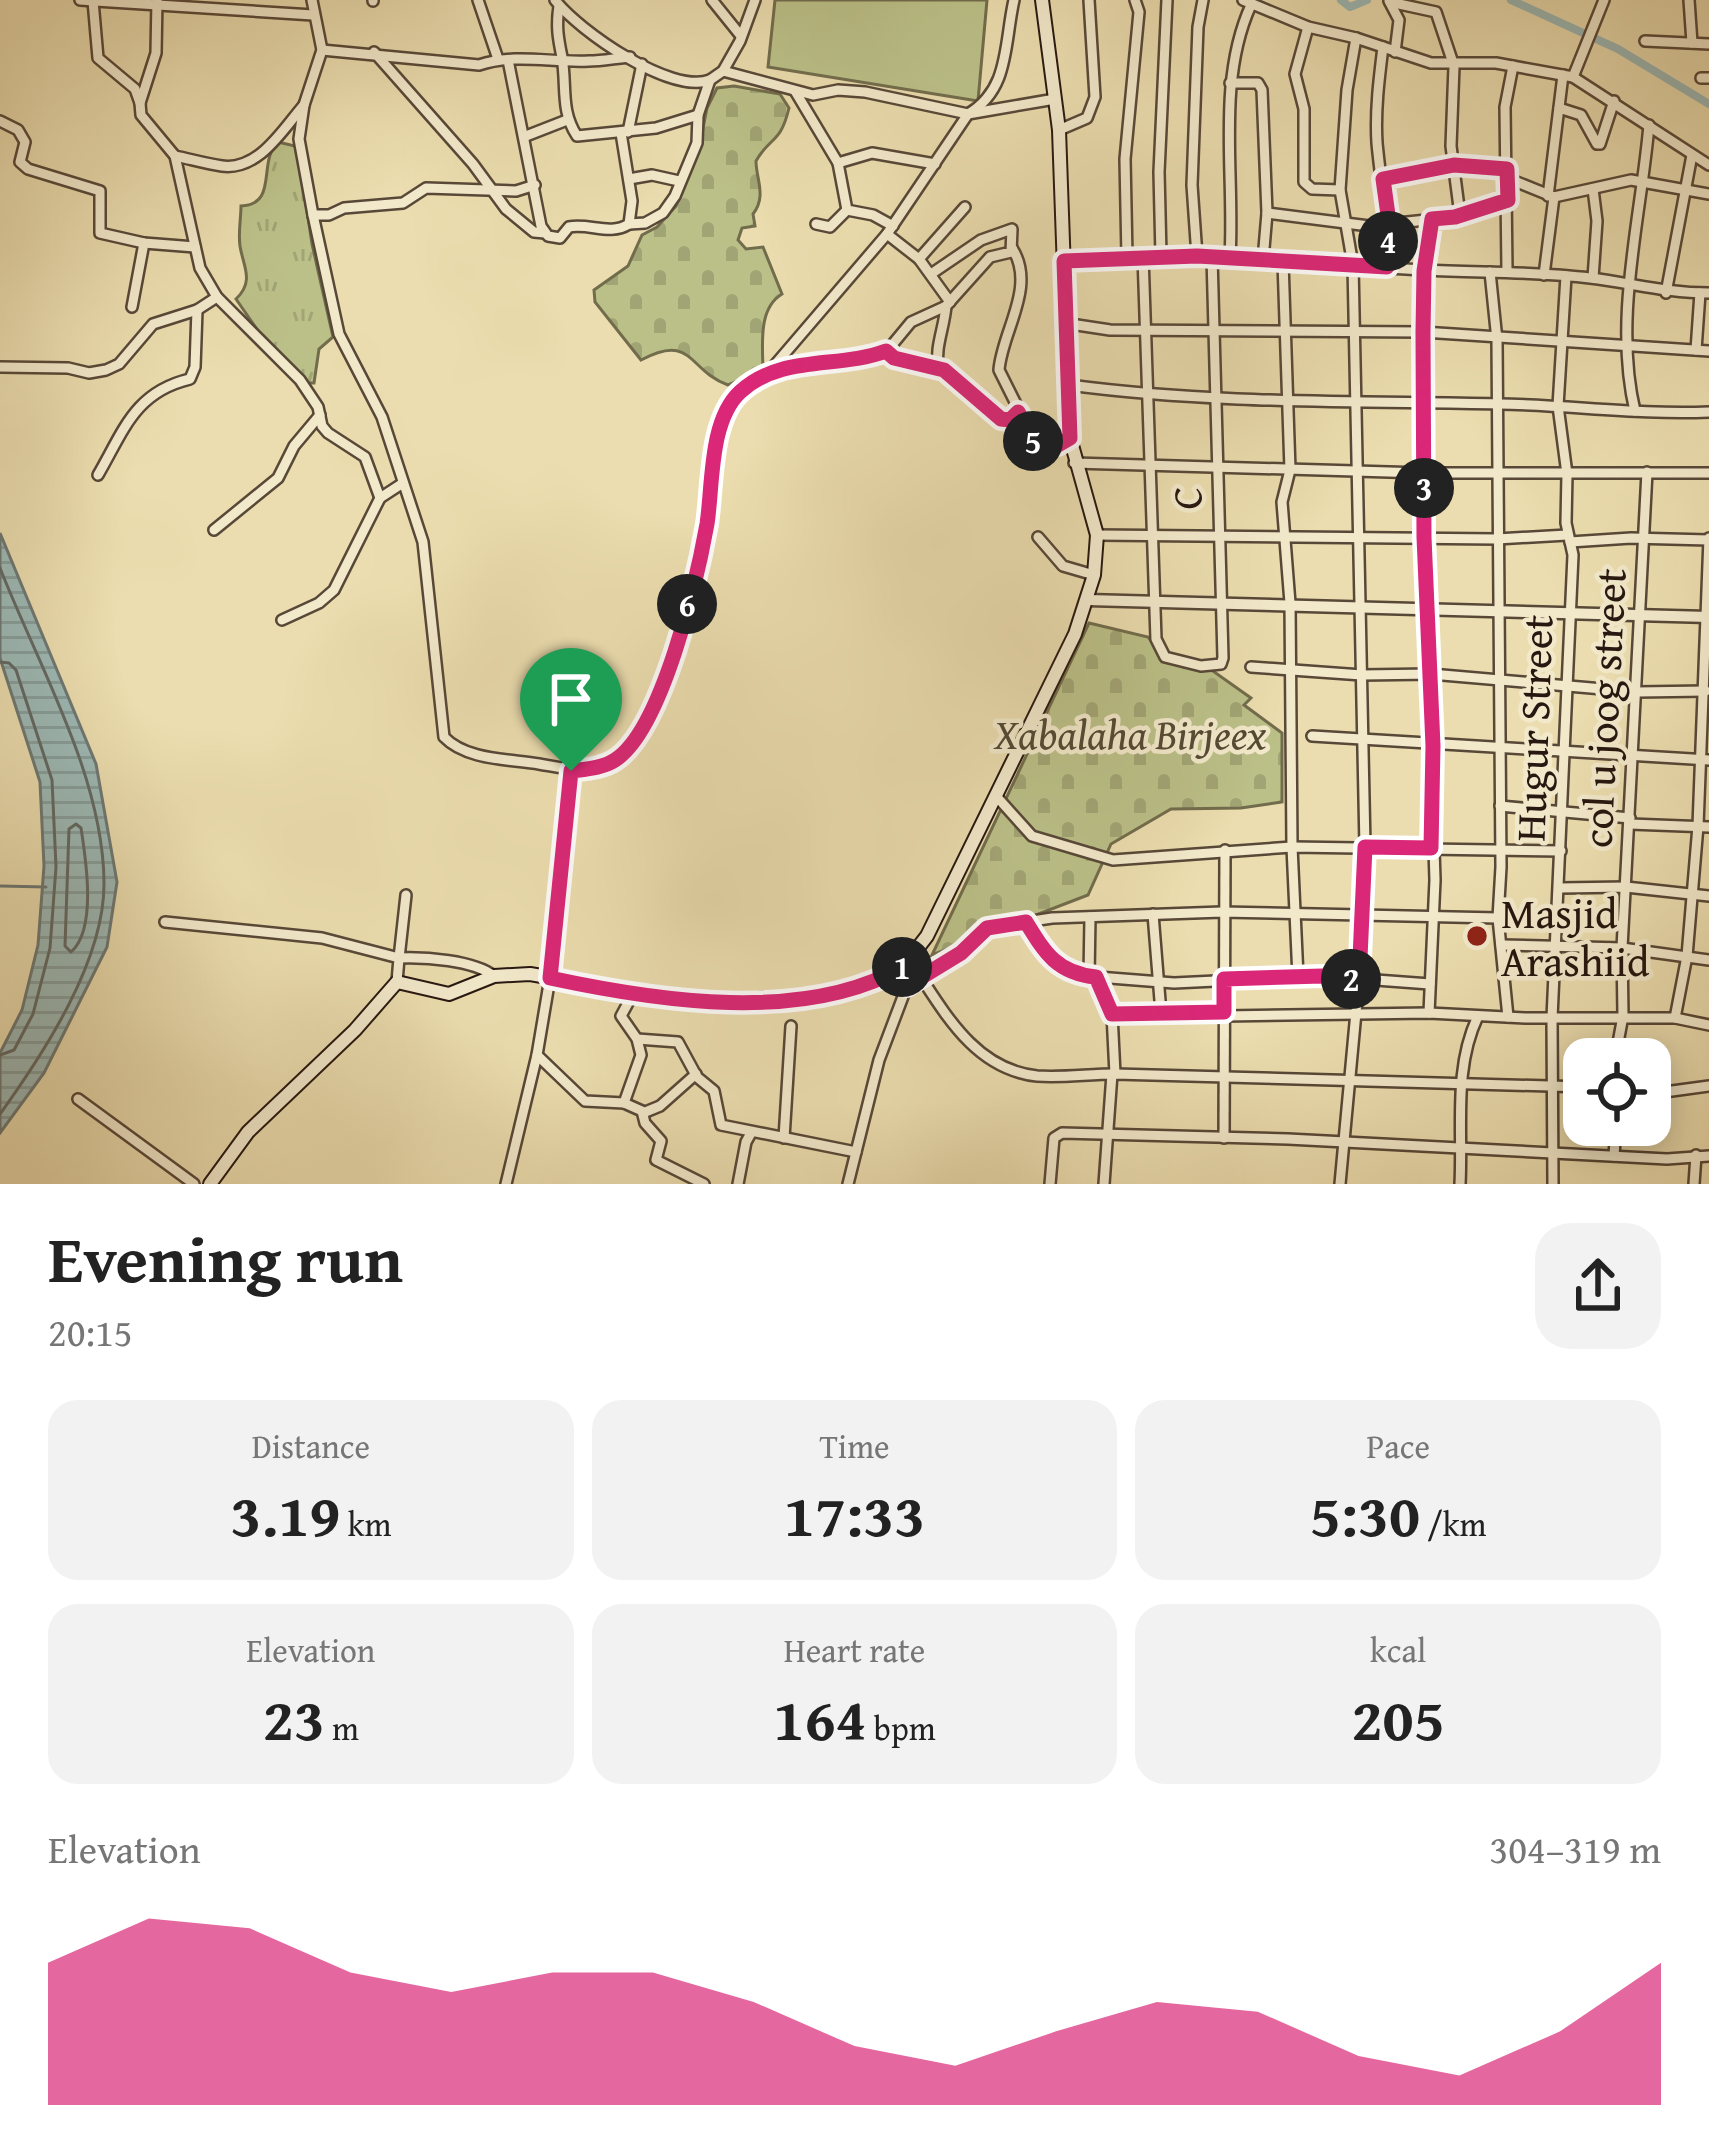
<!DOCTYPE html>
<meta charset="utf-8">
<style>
:root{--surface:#fff;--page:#f2f2f2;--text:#222;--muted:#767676;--accent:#db2777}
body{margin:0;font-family:"Gentium Book Plus",serif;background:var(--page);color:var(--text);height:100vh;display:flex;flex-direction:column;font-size:45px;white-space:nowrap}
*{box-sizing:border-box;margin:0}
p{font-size:39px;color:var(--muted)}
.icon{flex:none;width:66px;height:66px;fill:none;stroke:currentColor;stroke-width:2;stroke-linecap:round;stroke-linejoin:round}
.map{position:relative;height:1184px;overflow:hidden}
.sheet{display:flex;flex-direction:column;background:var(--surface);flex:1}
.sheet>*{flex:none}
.buttons{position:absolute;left:1563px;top:1038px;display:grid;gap:24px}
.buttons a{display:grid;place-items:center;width:108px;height:108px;border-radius:24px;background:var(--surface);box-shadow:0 6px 30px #0003;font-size:60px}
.pin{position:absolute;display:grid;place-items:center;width:102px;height:102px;color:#fff;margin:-123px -51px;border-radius:50% 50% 50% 0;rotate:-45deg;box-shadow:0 0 12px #0007}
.pin .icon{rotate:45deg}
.km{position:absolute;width:60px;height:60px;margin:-30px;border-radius:50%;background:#222;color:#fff;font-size:33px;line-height:60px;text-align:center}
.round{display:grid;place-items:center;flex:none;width:126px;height:126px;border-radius:36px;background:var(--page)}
.head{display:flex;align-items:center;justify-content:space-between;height:204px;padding:0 48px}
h1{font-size:66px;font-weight:600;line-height:90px}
.figures{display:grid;grid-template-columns:repeat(3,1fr);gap:18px;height:204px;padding:12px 48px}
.figures div{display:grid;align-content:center;border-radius:30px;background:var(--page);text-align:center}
.figures b{font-size:60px;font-weight:600}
.figures small{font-size:33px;font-weight:400}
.figures p{font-size:33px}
.chart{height:336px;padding:24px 48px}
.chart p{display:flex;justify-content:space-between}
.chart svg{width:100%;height:216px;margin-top:12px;fill:var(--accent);opacity:.7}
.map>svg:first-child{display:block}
.grass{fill:url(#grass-tufts);stroke:#716c4c;stroke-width:3}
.cemetery{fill:url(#cemetery-stones);stroke:#716c4c;stroke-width:3}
.park{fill:#bbc088;stroke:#716c4c;stroke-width:3}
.water{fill:url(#water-rules);stroke:#6d7874;stroke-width:3}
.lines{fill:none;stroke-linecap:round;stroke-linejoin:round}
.shore{stroke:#626863;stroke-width:3}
.stream{stroke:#6d7874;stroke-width:3}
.canal{stroke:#9cb9b6;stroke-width:8}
.minor-casing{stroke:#584838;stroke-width:14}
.tertiary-casing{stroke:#584838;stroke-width:15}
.secondary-casing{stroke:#271710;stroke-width:16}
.minor{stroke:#f2e9cb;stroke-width:9}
.tertiary{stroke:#f2e9cb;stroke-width:10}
.secondary{stroke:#f2e9cb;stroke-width:12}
.route-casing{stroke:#fff;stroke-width:24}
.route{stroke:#db2777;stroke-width:15}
.poi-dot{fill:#8f2418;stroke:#f2e9cb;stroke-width:4.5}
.labels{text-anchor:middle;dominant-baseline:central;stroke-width:9;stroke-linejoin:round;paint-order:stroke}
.street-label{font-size:42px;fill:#271710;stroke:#f2e9cb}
.park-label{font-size:42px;font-style:italic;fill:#534a34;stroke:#f2e9cb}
.poi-label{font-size:42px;fill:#271710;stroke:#f2e9cb;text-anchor:start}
</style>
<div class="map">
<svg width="1709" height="1184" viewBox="0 0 1709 1184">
<defs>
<pattern id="grass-tufts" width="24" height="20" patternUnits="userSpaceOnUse" patternTransform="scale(3)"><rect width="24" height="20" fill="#bbc088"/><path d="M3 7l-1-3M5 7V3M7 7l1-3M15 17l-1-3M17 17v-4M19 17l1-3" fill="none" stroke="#a1a474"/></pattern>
<pattern id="cemetery-stones" width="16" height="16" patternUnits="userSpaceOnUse" patternTransform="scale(3)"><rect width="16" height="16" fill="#bbc088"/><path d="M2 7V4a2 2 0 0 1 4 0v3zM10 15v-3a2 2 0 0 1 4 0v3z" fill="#a1a474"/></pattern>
<pattern id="water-rules" width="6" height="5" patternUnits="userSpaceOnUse" patternTransform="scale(3)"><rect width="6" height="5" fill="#9cb9b6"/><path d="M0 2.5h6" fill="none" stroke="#869e9b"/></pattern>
</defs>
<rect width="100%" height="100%" fill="#ebddaf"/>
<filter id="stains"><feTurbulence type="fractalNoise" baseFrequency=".00167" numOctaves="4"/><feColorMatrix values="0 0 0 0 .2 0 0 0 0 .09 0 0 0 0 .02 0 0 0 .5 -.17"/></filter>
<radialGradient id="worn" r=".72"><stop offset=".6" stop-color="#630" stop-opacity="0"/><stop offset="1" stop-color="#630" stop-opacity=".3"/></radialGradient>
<path class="grass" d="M 278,142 L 295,146 L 298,151 L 312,244 L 333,337 L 319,349 L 314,383 L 308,383 L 263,338 L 236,299 C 255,281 243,266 240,246 C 238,233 241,218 241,206 C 279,204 257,162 278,142 Z"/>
<g class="cemetery">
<path d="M 734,86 L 780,94 L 789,108 C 780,145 771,135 756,161 C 756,179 767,196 753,214 L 755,226 L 742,228 L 738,240 L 746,249 L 763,247 L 782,294 C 757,309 763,347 763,373 L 758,378 L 745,378 L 728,385 C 688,371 693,332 641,360 L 595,302 L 594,290 L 628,266 L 642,235 L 657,227 L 676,206 L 699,148 L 707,108 L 717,88 Z"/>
<path d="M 1089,623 L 1148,637 L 1162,654 L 1213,671 L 1251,698 L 1244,705 L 1282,733 L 1282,802 L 1241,808 L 1171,809 L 1111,844 L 1088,895 L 932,955 Z"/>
</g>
<path class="park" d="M 775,0 L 987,0 L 978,101 L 768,67 Z"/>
<path class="water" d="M 0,533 L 96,764 L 117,882 L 107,947 L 44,1073 L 0,1133 L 0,1053 L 22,1010 L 38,945 L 44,866 L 40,782 L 0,658 Z"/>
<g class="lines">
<g class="shore">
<path d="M 0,568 C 38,665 103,776 104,882 C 105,960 44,1053 0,1114"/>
<path d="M 0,662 L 9,663 L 16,670 L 52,780 L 56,867 L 50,948 L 33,1014 L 14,1050 L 0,1055"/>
<path d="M 76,824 L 81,828 C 86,860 97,929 71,952 L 65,946 L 69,829 Z"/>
</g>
<path class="stream" d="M 0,886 L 46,887"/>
<g class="canal">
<path d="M 1341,0 L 1350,7 L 1367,0"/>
<path d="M 1511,0 L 1618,49 L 1709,104"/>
</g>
<defs>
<g id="minor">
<path d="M 80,0 L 313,15"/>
<path d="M 157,0 L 156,53 L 140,103 L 141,115 L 175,156 L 200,268 L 217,297 L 300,380 L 318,407 L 322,426 L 328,433 L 365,457 L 380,498"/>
<path d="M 312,0 L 322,50 L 304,105 L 299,139 L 313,215 L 339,334 L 382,417 L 423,542 L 444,737 C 466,760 508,759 539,764 C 563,768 588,775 612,763 C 660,738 700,571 708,518 C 713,483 710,431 732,401 C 741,388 756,382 768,373 L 887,234 L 968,114 C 1010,89 1004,44 1014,0"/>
<path d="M 478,0 L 498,59"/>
<path d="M 555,0 C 579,31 671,95 710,80"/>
<path d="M 712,0 L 741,36"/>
<path d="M 1243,0 L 1308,27 L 1356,38 L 1431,63 L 1496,63 L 1573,77 L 1709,165"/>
<path d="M 1689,0 L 1692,43"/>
<path d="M 93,1 L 98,58 L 135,89 L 140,103"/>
<path d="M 373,1 L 373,0"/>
<path d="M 1389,1 L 1399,20 L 1395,52"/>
<path d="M 1390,2 L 1436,12 L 1454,66 L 1451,146 L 1460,215"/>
<path d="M 559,6 C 556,26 558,38 562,57 C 567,86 560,110 577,136 L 656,128 L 698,115"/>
<path d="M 1308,27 L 1295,74 L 1304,109 L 1304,182 L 1312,189 L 1340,190"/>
<path d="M 1645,41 L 1709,44"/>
<path d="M 1383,47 C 1379,79 1375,111 1377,143 C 1381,186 1389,225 1387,267"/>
<path d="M 322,50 L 479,65 C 516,53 551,63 589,61 C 603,61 616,58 630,57"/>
<path d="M 374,52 L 473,164 L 506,209 L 534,232 L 545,233"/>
<path d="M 508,60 L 541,226 L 548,236 L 560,238 L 569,227 C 590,223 610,236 629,224 L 632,201 L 621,133"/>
<path d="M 723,71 L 813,95 L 838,90 L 865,92 L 968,114 L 1055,99"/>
<path d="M 1573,77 L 1604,0"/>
<path d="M 1701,78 L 1709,78"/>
<path d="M 1230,83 L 1258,83 L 1262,90 L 1267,213 L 1263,260"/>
<path d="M 795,91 L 838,163 L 847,210 L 873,215 L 893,226"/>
<path d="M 1559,108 L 1581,115 L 1597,144 L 1600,144 L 1614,101"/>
<path d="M 0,121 L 18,130 L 25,142 L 20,162 L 28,169 L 100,191 L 100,233 L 144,243 L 195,247"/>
<path d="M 1059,130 L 1087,118 L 1095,97 L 1089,0"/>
<path d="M 628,132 L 642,64"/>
<path d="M 526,136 L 567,120"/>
<path d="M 175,156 C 190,159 207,164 222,166 C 259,171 283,129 304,105"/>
<path d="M 838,163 L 872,153 L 935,164"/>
<path d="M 1507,178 L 1554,197 L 1631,180 L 1709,194"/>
<path d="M 629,179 L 652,175 L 679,181"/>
<path d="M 1383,179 L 1454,165 L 1507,169"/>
<path d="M 1548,196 L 1563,75"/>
<path d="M 1267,213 L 1369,226 L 1455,217 L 1508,199"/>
<path d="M 313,215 L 329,215 L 344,208 L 403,203 L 426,188 L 516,191 L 535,185"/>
<path d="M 629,224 L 645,223 L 663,213 L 675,196 L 697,143 L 698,115 L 710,80 L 723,71 L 740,41 L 755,0"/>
<path d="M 816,224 L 830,227 L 847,210"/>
<path d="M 887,234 L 919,259 L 950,302"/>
<path d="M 1012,248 C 1037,287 1002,331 999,370 L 1036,444 L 1058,445 L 1070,438"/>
<path d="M 1143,256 L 1156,639 L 1165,657 L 1201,666 L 1221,664 L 1223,658 L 1212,257"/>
<path d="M 1161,256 L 1159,172 L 1167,0"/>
<path d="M 1197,256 L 1192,185 L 1198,27 L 1203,0"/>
<path d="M 1127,257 L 1125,159 L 1139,12 L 1135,0"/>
<path d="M 1230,257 C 1235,173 1216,82 1251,5"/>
<path d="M 919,259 L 965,207"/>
<path d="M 1065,261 C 1186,253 1304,264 1424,270 C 1480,273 1535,271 1590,278 C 1632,283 1666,293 1709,293"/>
<path d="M 1283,262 L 1290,470 L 1282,502 L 1290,603 L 1292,847 L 1298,977"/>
<path d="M 1507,271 L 1505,107 L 1513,66"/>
<path d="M 1490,272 L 1497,340 L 1501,867 L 1498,918 L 1508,1017"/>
<path d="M 1544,275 L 1554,197"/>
<path d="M 1593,278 L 1597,221 L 1593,189"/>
<path d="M 1666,293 L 1692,155"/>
<path d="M 132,307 L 144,243"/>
<path d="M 1064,323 L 1110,330 L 1423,332 L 1709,351"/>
<path d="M 1696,350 L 1700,293"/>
<path d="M 887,351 L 894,358 L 944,371 L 1001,419 L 1010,420 L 1018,412"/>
<path d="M 0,367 L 68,368 L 89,373 L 106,370 L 119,364 L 153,324 L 197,310 L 217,297"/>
<path d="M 938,369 C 935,346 944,329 946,306"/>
<path d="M 768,373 L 819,359 L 855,361 L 887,351 L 911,322 L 946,306 L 990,257 L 1011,252 L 1012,229 L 981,240 L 931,274"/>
<path d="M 1069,385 C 1212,404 1355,401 1499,404 C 1569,405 1639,415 1709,412"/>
<path d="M 1635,411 C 1613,319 1641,218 1649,125"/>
<path d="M 1074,463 L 1423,473 L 1709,473"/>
<path d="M 98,475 C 124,430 135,392 190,379 L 195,367 L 197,310"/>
<path d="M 214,530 L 278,478 L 294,446 L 320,415"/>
<path d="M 1097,535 L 1497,539 L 1567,535"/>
<path d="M 1038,537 L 1063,566 L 1094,575"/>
<path d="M 1570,542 L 1631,538 L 1709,540"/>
<path d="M 282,620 L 319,603 L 334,590 L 380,498 L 403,483"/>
<path d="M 1251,667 L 1362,675 L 1431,674 L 1637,692 L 1706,691"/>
<path d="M 1312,736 L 1709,760"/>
<path d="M 997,797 L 1032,836 L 1113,860 L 1292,847 L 1561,851"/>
<path d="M 1500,806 L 1630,818"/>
<path d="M 1630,824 L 1709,827"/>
<path d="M 1560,888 L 1626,887 L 1709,896"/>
<path d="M 406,895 L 399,958 C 425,957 473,960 494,976"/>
<path d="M 1153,914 L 1161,1013"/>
<path d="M 165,922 L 322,938 L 399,958 L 397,982"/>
<path d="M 1026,922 L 1051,962 L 1085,976 L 1174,983 L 1322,976 L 1430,984"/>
<path d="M 1501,945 L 1622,948 L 1709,960"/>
<path d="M 1089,977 L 1090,917"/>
<path d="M 1096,977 L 1112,1014 L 1115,1074"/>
<path d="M 922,979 C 950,1022 980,1070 1037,1076 C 1062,1078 1089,1074 1115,1074 L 1584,1087"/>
<path d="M 907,986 L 961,953 L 987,928 L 1052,918 L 1222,912 L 1498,918"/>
<path d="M 1429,1013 L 1435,880 L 1424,537 L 1423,332 L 1424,270 L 1432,219"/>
<path d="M 1112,1014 L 1224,1013"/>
<path d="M 1224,1016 L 1429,1013 L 1525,1018 L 1675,1018 L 1709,1025"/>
<path d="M 1675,1018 L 1687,956 L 1698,826 L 1709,538"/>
<path d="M 637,1039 L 678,1042 L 697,1077 L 714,1091 L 721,1125 L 856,1152"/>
<path d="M 537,1055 L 585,1101 L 624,1103 L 642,1111 L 645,1123 L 661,1141 L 656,1160 L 704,1184"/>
<path d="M 1615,1059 L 1623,1016 L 1622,948 L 1647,472"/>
<path d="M 1650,1094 L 1709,1086"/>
<path d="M 78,1099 L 194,1184"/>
<path d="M 624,1103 L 641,1055 L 637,1039 L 621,1016 L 634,992"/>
<path d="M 643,1113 L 660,1106 L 696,1074"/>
<path d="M 784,1138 L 791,1026"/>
<path d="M 1224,1138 L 1225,850"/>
<path d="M 1614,1156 L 1616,1125"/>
<path d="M 506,1184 L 537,1055 L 550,978 L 571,771"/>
<path d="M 738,1184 L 746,1142 L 751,1133"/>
<path d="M 848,1184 L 879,1060 L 907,986"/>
<path d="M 1050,1184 L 1054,1138 L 1062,1133 L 1288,1139 L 1667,1159 L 1709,1156"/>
<path d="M 1104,1184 L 1112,1074"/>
<path d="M 1340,1184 L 1359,980 L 1365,847 L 1353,265 L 1340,190 L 1347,90 L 1356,38"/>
<path d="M 1460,1184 C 1463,1126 1453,1069 1478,1016"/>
<path d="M 1553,1184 L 1552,1018 L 1573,555 L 1566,523 L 1567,474 L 1558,406 L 1566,276"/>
<path d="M 1694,1184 L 1696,1155"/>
</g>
<path id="tertiary" d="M 1088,600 L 1709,617"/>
<path id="secondary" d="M 210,1184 L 248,1132 L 355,1030 L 397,982 L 449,994 L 494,976 L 530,974 L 688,1001 L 785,998 L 846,991 L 879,981 L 903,967 L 927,936 L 1075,634 L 1094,575 L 1097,535 L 1070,438 L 1059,130 L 1042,0"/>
</defs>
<use href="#minor" class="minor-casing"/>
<use href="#tertiary" class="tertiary-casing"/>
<use href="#secondary" class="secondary-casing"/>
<use href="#minor" class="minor"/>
<use href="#tertiary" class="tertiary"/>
<use href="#secondary" class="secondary"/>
</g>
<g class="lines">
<defs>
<path id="route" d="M 1454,165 L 1507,169 L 1508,200 L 1455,217 L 1432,219 L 1424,271 L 1423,332 L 1424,537 L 1433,746 L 1431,848 L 1365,847 L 1359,980 L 1322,976 L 1224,979 L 1224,1012 L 1112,1014 L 1096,977 C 1057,973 1045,953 1026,922 L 987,928 L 961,953 L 907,986 L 903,967 C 804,1024 657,1001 550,978 L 571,771 C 586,769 603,768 615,760 C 662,730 697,580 707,524 C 713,485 709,421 740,392 C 781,354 838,369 886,351 L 894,358 L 944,370 L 1001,419 L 1010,420 L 1018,412 L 1036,444 L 1058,445 L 1070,438 L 1064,261 L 1197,256 L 1387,267 L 1389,222 L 1383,179 Z"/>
</defs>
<use href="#route" class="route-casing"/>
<use href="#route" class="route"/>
</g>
<circle class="poi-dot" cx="1477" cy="936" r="12"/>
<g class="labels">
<g class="street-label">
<text transform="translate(1186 498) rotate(-88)">C</text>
<text transform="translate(1603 708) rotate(-87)">col u joog street</text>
<text transform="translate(1533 728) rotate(-88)">Hugur Street</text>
</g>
<g class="park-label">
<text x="1130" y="733">Xabalaha Birjeex</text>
</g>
<g class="poi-label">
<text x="1501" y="912">Masjid<tspan x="1501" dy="48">Arashiid</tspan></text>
</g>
</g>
<rect width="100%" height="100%" filter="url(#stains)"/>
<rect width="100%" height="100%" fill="url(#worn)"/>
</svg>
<div class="buttons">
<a><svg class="icon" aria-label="locate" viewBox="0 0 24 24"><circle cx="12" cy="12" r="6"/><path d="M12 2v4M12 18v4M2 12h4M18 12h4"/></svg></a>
</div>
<div class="pin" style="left:571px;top:771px;background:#1e9e55"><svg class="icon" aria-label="arrive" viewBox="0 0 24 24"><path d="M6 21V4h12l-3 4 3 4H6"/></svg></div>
<b class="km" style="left:902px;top:967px">1</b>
<b class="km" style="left:1351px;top:979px">2</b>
<b class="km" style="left:1424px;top:488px">3</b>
<b class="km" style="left:1388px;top:241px">4</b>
<b class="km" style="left:1033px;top:441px">5</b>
<b class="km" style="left:687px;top:604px">6</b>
</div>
<section class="sheet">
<div class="head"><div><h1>Evening run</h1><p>20:15</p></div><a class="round"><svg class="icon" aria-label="share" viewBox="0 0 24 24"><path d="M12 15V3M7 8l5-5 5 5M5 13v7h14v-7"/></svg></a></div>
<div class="figures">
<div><p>Distance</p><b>3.19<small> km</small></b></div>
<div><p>Time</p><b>17:33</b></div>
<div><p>Pace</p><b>5:30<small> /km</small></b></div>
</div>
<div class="figures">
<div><p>Elevation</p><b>23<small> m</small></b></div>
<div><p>Heart rate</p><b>164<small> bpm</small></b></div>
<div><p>kcal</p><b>205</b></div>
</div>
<div class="chart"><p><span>Elevation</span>304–319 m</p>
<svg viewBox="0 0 160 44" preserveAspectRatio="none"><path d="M0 44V15L10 6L20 8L30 17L40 21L50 17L60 17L70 23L80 32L90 36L100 29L110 23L120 25L130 34L140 38L150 29L160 15V44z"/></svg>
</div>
</section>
